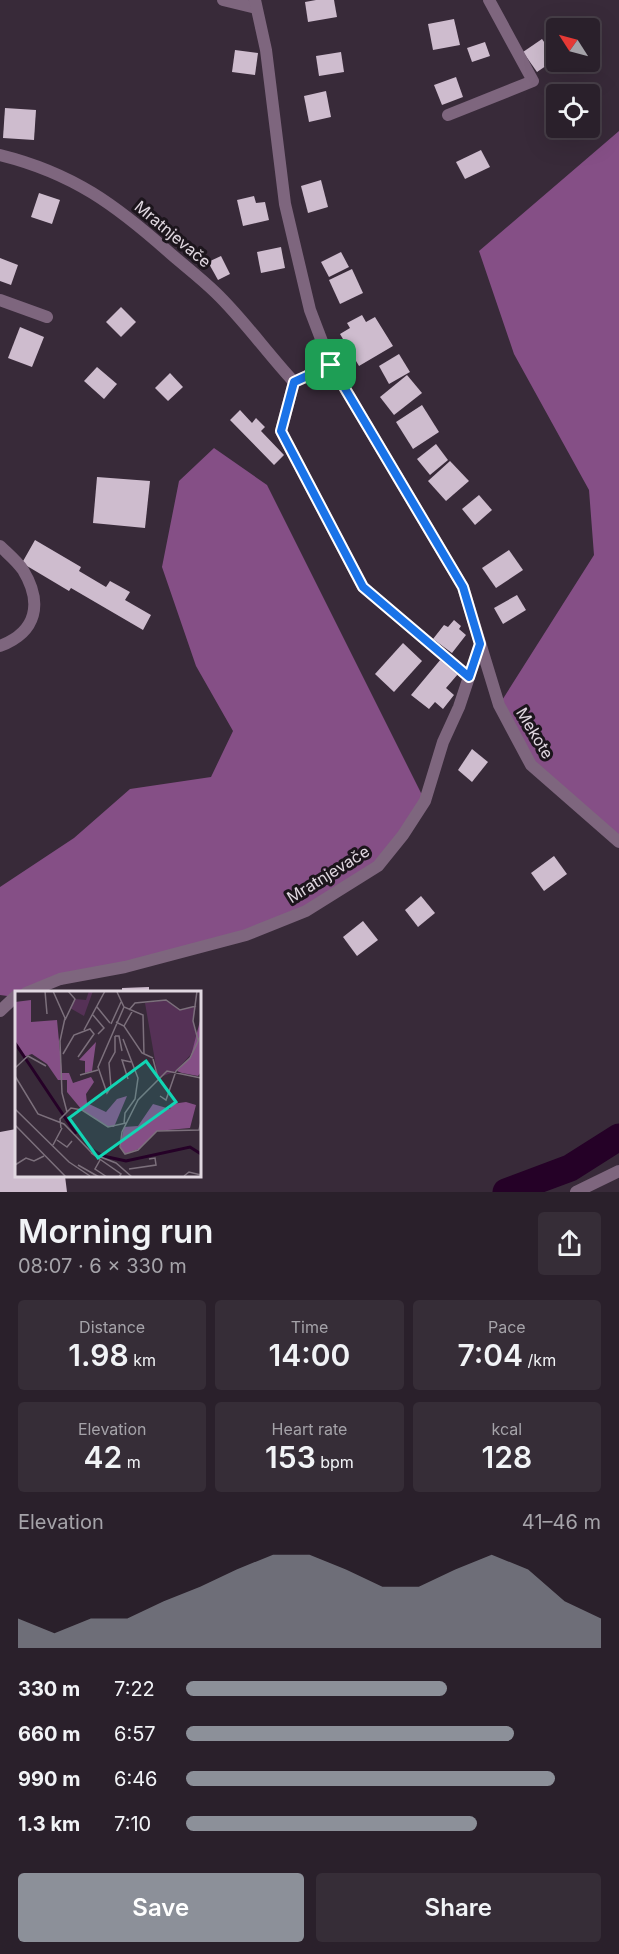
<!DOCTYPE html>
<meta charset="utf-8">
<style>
:root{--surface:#2a202b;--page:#362d37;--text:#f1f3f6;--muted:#a5a3a9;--line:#463e47;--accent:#8c9099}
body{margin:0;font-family:Inter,sans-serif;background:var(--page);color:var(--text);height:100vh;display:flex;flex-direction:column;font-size:22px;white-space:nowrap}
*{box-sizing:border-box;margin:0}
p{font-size:20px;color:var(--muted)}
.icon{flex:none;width:33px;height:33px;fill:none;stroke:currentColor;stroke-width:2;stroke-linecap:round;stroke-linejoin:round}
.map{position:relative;height:1192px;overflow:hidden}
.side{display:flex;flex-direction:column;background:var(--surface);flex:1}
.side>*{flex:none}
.needle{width:39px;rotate:306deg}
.tools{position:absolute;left:546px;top:18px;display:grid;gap:12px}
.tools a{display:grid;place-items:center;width:54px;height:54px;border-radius:6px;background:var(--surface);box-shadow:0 6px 24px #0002,0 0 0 2px var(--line);font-size:30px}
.pin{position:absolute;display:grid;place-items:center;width:51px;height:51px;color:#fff;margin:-26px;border-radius:12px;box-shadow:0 3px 9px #0006}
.round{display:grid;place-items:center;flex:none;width:63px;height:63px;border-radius:6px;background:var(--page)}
.summary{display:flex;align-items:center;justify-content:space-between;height:102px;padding:0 18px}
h1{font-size:33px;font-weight:600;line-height:45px}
.figures{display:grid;grid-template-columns:repeat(3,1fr);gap:9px;height:102px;padding:6px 18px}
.figures div{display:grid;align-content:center;border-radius:6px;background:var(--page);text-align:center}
.figures b{font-size:30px;font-weight:600}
.figures small{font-size:16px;font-weight:400}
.figures p{font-size:16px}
.chart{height:168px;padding:12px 18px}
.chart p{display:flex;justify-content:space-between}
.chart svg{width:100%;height:108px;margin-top:6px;fill:var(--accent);opacity:.7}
.cta{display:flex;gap:12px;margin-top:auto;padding:12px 18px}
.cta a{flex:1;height:69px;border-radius:6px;background:var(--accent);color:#fff;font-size:24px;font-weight:600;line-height:69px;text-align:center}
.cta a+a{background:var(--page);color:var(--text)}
ul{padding:0 18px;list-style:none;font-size:20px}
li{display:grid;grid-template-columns:96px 72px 1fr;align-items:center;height:45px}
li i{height:15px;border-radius:8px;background:var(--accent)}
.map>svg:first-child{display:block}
.forest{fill:#854f86}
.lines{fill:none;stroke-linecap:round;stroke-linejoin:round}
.river{stroke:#250127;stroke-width:27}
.building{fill:#cebcce}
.street{stroke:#7e667e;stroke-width:12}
.route-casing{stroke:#fff;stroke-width:12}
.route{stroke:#1a73e8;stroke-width:8}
.labels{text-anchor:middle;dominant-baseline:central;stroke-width:6;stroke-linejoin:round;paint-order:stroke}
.street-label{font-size:16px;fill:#e1d8e1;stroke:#1c151c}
.inset-river{fill:none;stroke:#250127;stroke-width:3}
.inset-road{fill:none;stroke:#7c707c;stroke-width:1.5}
.view{fill:#11d5b4;fill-opacity:0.15;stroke:#11d5b4;stroke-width:3}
.inset-edge{fill:none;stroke:#e1d8e1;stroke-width:3}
</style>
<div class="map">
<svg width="619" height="1192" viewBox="0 0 619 1192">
<rect width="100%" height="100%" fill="#382a39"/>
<g class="forest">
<path d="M 619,131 L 619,842 L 531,765 L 499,705 L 594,555 L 589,490 L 514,354 L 479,251 Z"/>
<path d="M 214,448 L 267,485 L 425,801 L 378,866 L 306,911 L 246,935 L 15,997 L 0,995 L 0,887 L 74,838 L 130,789 L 211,777 L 233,731 L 196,666 L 162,567 L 179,481 Z"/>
</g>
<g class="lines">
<path class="river" d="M 506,1192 L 570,1168 L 619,1137"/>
</g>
<g class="building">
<path d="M 316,0 L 334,0 L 337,17 L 308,22 L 305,2 Z"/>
<path d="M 454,19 L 460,45 L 433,50 L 428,24 Z"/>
<path d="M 542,39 L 556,59 L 537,72 L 523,52 Z"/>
<path d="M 485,42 L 490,56 L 472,62 L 467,48 Z"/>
<path d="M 235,50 L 258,53 L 255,75 L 232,72 Z"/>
<path d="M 341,52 L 344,72 L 319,76 L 316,56 Z"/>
<path d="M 456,77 L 463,97 L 442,105 L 434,85 Z"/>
<path d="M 326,91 L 331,117 L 309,122 L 304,96 Z"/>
<path d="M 5,108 L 36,110 L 34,140 L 3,138 Z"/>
<path d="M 481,150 L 490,167 L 465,179 L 456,162 Z"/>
<path d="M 321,180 L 328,207 L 308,213 L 301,186 Z"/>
<path d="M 39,193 L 60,200 L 52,224 L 31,217 Z"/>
<path d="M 254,196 L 256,203 L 265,202 L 269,220 L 243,226 L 237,200 Z"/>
<path d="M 281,247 L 285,268 L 261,273 L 257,252 Z"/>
<path d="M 341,252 L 349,267 L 329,277 L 321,262 Z"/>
<path d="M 221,256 L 230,274 L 218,280 L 208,262 Z"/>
<path d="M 0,258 L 18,265 L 11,285 L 0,281 Z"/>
<path d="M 352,269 L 363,293 L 340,304 L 329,280 Z"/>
<path d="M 121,307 L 136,322 L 121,337 L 106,322 Z"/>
<path d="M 362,315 L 366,322 L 375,317 L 393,346 L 359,366 L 340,334 L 350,328 L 347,323 Z"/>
<path d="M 20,327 L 44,337 L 32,367 L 8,358 Z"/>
<path d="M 399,354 L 410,372 L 389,384 L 379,366 Z"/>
<path d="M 97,367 L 117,384 L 104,399 L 84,381 Z"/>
<path d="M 170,373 L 183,387 L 168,401 L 155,388 Z"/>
<path d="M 407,375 L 422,393 L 394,415 L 380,397 Z"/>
<path d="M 422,405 L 439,432 L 413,449 L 396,422 Z"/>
<path d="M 240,410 L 252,423 L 256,418 L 265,427 L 261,431 L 284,455 L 274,465 L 230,420 Z"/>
<path d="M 436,444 L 448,460 L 430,475 L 417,459 Z"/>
<path d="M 450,461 L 469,481 L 446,501 L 428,481 Z"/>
<path d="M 97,477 L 150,481 L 145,528 L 93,523 Z"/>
<path d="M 479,495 L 492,510 L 475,525 L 462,509 Z"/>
<path d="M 35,540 L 81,567 L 79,571 L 106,587 L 110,581 L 130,592 L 125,600 L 151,615 L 143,630 L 71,588 L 69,591 L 22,563 Z"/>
<path d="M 509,550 L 523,570 L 496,588 L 482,568 Z"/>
<path d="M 517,595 L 526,610 L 503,624 L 494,608 Z"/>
<path d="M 454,620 L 461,626 L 459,629 L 466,635 L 452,653 L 433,639 L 444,625 L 448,627 Z"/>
<path d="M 403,643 L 422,661 L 394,692 L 375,674 Z"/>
<path d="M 441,659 L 458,674 L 446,688 L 454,695 L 443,709 L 435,702 L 429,709 L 411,695 Z"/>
<path d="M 472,749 L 488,762 L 472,782 L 458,770 Z"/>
<path d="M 554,856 L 567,874 L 544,891 L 531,873 Z"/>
<path d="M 421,896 L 435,913 L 418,927 L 405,910 Z"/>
<path d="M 363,921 L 378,940 L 357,956 L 343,937 Z"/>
<path d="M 149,987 L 149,993 L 122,993 L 122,988 Z"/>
<path d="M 16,1129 L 16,1176 L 65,1176 L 67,1192 L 0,1192 L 0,1132 Z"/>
</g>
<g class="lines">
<g class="street">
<path d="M 223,0 L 256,8"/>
<path d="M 255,0 L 266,50 L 285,204 L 310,310 L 331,365 L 463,587 L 499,705 L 531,765 L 619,842"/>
<path d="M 448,115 L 533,81 L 489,0"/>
<path d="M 0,155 C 73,173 116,205 171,254 C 186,267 202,279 216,293 C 244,320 267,353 294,382"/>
<path d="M 0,300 L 47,317"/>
<path d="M 294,382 L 281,431 L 363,587 L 469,677"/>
<path d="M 294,382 L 331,365"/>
<path d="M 0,546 C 7,553 17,561 23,570 C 43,603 37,632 0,646"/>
<path d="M 26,993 L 60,979 L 125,967 L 246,935 L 306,911 L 378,866 L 403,835 L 425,801 L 443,742 L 459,707 L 480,644"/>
<path d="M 0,1011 L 16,996"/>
<path d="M 576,1192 L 619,1171"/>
</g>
</g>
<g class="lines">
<defs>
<path id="route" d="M 331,365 L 463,587 L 480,644 L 469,677 L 363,587 L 281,431 L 294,382 Z"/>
</defs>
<use href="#route" class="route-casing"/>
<use href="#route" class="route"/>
</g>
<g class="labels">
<g class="street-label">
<text transform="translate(173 234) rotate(40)">Mratnjevače</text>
<text transform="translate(535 733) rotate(59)">Mekote</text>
<text transform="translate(328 874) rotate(-32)">Mratnjevače</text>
</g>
</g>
<g transform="translate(15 991)">
<rect width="186" height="186" fill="#382a39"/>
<path d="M 74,0 L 78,0 L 69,25 L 55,17 L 60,8 L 71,9 ZM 151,9 L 165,19 L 181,15 L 178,30 L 183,49 L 178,61 L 161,80 L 143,87 L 130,12 Z" fill="#553156"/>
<path d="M 16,9 L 16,31 L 42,29 L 47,82 L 54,82 L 58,92 L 76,86 L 79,91 L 71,103 L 72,112 L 91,121 L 102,108 L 112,105 L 99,136 L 93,136 L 67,119 L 52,101 L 52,89 L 43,89 L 32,73 L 17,63 L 8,66 L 0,52 L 0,11 ZM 186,26 L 186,81 L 183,85 L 167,82 L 162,80 L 176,65 ZM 81,51 L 77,80 L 70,82 L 70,70 L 64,69 ZM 171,111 L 181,114 L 175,137 L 142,140 L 124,158 L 110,163 L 105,156 L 109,136 L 123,135 L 138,113 L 155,118 L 157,113 Z" fill="#854f86"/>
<path class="inset-river" d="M 0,52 L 61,143M 74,157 L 88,165 L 111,170 L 175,156 L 186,163"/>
<path class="inset-road" d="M 30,0 L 32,23M 38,0 L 50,27 L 45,50 L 47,102 L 52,121M 182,0 L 178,30 L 183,49M 102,1 L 109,16 L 128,24 L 129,63M 82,16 L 95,32M 114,19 L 120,12 L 151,9 L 165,19 L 181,15M 78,24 L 89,37 L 83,43M 50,29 L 60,8 L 53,0M 101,31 L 109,35 L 127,62 L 138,67M 96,33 L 106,11M 109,35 L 118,19M 69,39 L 90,0M 100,45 L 100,61 L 94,72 L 96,96 L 92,102 L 83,76 L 109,16M 100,45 L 104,45 L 107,60M 108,48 L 123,87 L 120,108 L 110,122 L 109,133M 48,63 L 59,44 L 75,38 L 79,43 L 63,66M 138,68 L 143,87M 0,77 L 13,65 L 31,75M 161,80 L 175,67 L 186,44M 65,84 L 83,79M 0,85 L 23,123 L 49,133 L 78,163 L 101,172 L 117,186M 186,87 L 152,80 L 123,109 L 107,141 L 105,156 L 110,163 L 123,159 L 142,140 L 184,139 L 186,131M 113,88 L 107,69 L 116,71M 145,105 L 151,109 L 161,80M 0,118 L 54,171 L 75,185M 0,134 L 51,186M 46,137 L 45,128 L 56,117 L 67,119 L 93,136 L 111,132M 42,149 L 52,156 L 57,150M 38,154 L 47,137M 76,162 L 106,183 L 104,186M 85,169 L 80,178 L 92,186M 0,174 L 11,167 L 19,170 L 29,165M 63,174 L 84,186M 114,178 L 141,174 L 140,167 L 134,168M 169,185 L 174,181 L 186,184"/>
<path class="view" d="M 131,70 L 161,111 L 83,167 L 54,127 Z"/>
<rect width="186" height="186" class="inset-edge"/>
</g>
</svg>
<div class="tools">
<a><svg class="needle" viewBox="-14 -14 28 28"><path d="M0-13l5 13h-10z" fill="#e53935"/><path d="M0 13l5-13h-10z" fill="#a5a3a9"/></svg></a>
<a><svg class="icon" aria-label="locate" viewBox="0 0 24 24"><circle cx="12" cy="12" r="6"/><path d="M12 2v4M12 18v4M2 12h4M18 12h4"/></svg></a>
</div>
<div class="pin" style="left:331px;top:365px;background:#1e9e55"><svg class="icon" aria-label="arrive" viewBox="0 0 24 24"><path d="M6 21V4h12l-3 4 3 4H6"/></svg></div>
</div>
<section class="side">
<div class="summary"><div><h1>Morning run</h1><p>08:07 · 6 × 330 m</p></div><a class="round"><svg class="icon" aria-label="share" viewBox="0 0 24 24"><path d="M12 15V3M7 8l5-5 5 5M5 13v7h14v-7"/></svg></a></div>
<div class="figures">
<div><p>Distance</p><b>1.98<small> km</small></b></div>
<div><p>Time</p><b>14:00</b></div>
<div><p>Pace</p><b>7:04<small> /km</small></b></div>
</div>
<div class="figures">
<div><p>Elevation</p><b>42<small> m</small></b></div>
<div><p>Heart rate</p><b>153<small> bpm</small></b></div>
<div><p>kcal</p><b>128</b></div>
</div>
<div class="chart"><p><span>Elevation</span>41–46 m</p>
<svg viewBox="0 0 160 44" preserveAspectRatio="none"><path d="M0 44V32L10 38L20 32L30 32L40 25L50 19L60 12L70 6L80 6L90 12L100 19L110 19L120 12L130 6L140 12L150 25L160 32V44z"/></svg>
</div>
<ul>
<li><b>330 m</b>7:22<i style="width:63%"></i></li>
<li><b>660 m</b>6:57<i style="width:79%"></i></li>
<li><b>990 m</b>6:46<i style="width:89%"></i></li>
<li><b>1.3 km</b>7:10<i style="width:70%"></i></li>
</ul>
<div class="cta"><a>Save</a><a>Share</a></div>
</section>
